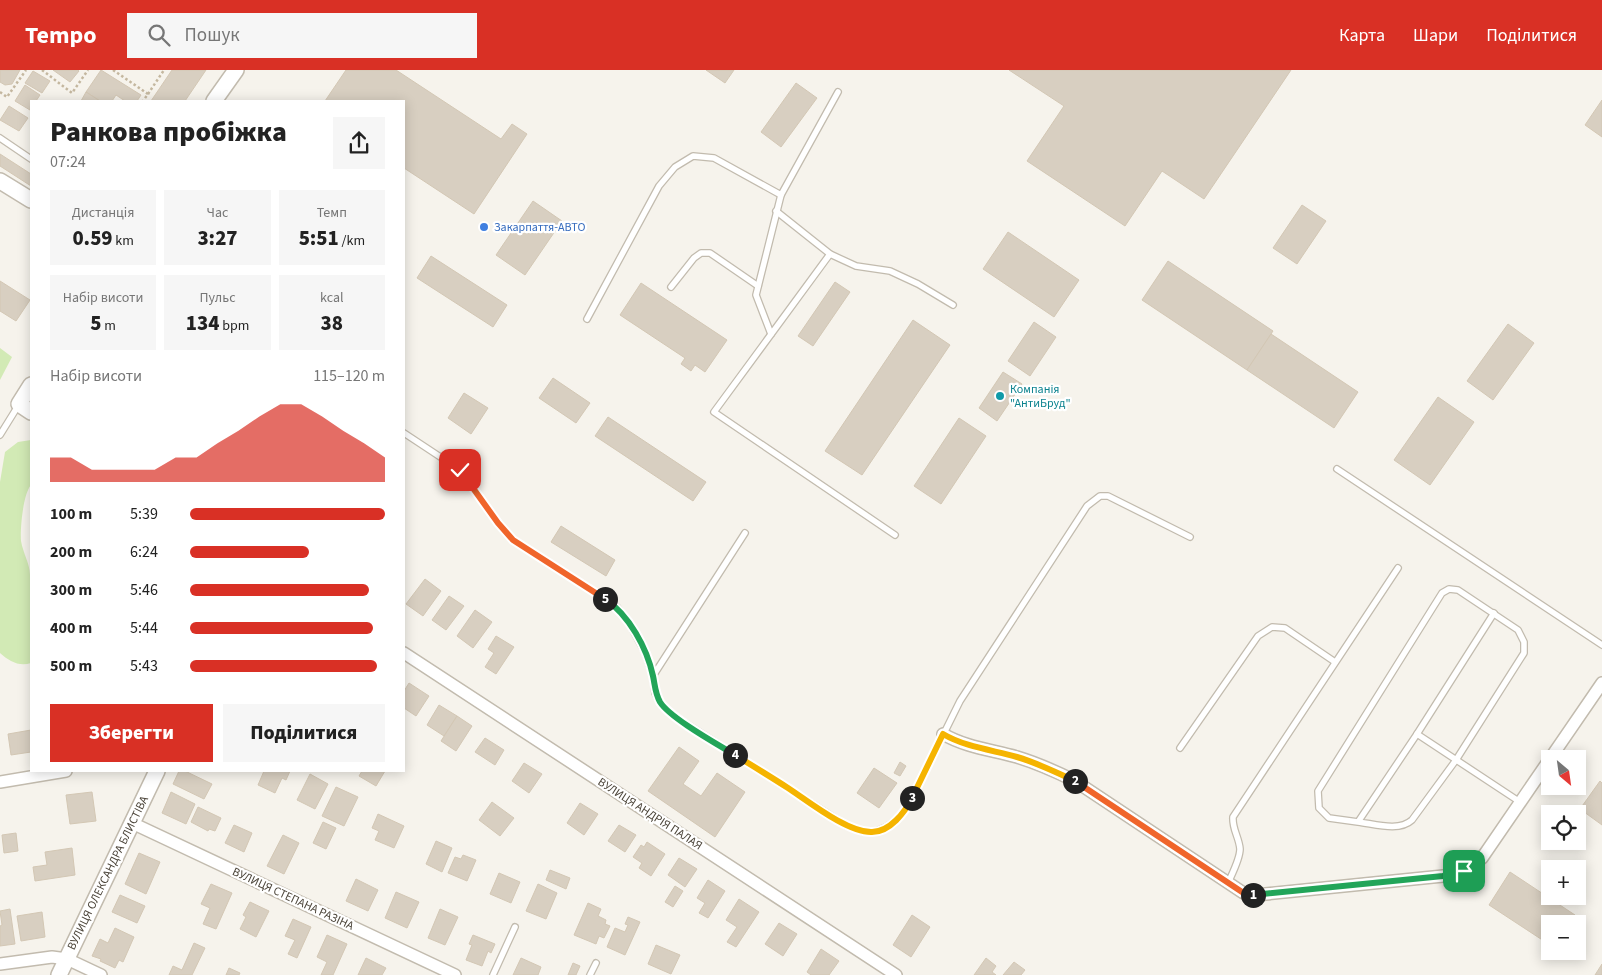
<!DOCTYPE html>
<html lang="uk">
<meta charset="utf-8">
<style>
:root{--surface:#fff;--page:#f6f6f6;--text:#222;--muted:#767676;--accent:#d93025}
body{margin:0;font-family:"Source Sans 3",sans-serif;background:var(--page);color:var(--text);height:100vh;display:flex;flex-direction:column;font-size:19px;white-space:nowrap}
*{box-sizing:border-box;margin:0}
p{font-size:16px;color:var(--muted)}
.icon{flex:none;width:28px;height:28px;fill:none;stroke:currentColor;stroke-width:2;stroke-linecap:round;stroke-linejoin:round}
.map{position:relative;flex:1;overflow:hidden}
.side{position:absolute;left:30px;top:30px;width:375px;height:672px;display:flex;flex-direction:column;background:var(--surface);border-radius:0px;box-shadow:0 2px 12px #0003}
.side>*{flex:none}
.needle{width:32px;rotate:151deg}
.controls{position:absolute;left:1541px;top:680px;display:grid;gap:10px}
.controls a{display:grid;place-items:center;width:45px;height:45px;border-radius:0px;background:var(--surface);box-shadow:0 2px 12px #0003;font-size:25px}
.pin{position:absolute;display:grid;place-items:center;width:42px;height:42px;color:#fff;margin:-21px;border-radius:10px;box-shadow:0 2px 8px #0006}
.km{position:absolute;width:25px;height:25px;margin:-12px;border-radius:50%;background:#222;color:#fff;font-size:14px;line-height:25px;text-align:center}
.round{display:grid;place-items:center;flex:none;width:52px;height:52px;border-radius:0px;background:var(--page)}
.headline{display:flex;align-items:center;justify-content:space-between;height:85px;padding:0 20px}
h1{font-size:28px;font-weight:800;line-height:38px}
.figures{display:grid;grid-template-columns:repeat(3,1fr);gap:8px;height:85px;padding:5px 20px}
.figures div{display:grid;align-content:center;border-radius:0px;background:var(--page);text-align:center}
.figures b{font-size:21px;font-weight:800}
.figures small{font-size:14px;font-weight:400}
.figures p{font-size:14px}
.chart{height:140px;padding:10px 20px}
.chart p{display:flex;justify-content:space-between}
.chart svg{width:100%;height:90px;margin-top:5px;fill:var(--accent);opacity:.7}
.action{display:flex;gap:10px;margin-top:auto;padding:10px 20px}
.action a{flex:1;height:58px;border-radius:0px;background:var(--accent);color:#fff;font-size:20px;font-weight:800;line-height:58px;text-align:center}
.action a+a{background:var(--page);color:var(--text)}
ul{padding:0 20px;list-style:none;font-size:16px}
li{display:grid;grid-template-columns:80px 60px 1fr;align-items:center;height:38px}
li i{height:12px;border-radius:6px;background:var(--accent)}
header{display:flex;align-items:center;gap:30px;box-sizing:border-box;height:70px;padding:0 25px;background:var(--accent);color:#fff}
header strong{font-size:24px}
nav{display:flex;gap:28px;margin-inline-start:auto;font-size:18px}
.search{width:350px;height:45px;background:var(--page);display:flex;align-items:center;gap:12px;box-sizing:border-box;padding:0 18px;border-radius:0px;color:var(--muted);font-size:19px}
.map>svg:first-child{display:block}
.green{fill:#d2eab5}
.building{fill:#d8cfc1;stroke:#d3c7b4}
.lines{fill:none;stroke-linecap:round;stroke-linejoin:round}
.service-casing{stroke:#c2bbae;stroke-width:8}
.minor-casing{stroke:#c2bbae;stroke-width:14}
.tertiary-casing{stroke:#c2bbae;stroke-width:18}
.path{stroke:#c4b79f;stroke-width:2.5;stroke-dasharray:2.5 2.5;stroke-linecap:butt}
.service{stroke:#fff;stroke-width:5.5}
.minor{stroke:#fff;stroke-width:11}
.tertiary{stroke:#fff;stroke-width:15}
.split-1-casing{stroke:#fff;stroke-width:10}
.split-2-casing{stroke:#fff;stroke-width:10}
.split-3-casing{stroke:#fff;stroke-width:10}
.split-4-casing{stroke:#fff;stroke-width:10}
.split-5-casing{stroke:#fff;stroke-width:10}
.split-6-casing{stroke:#fff;stroke-width:10}
.split-1{stroke:#22a559;stroke-width:6}
.split-2{stroke:#f0652b;stroke-width:6}
.split-3{stroke:#f5b400;stroke-width:6}
.split-4{stroke:#f5b400;stroke-width:6}
.split-5{stroke:#22a559;stroke-width:6}
.split-6{stroke:#f0652b;stroke-width:6}
.shop-dot{fill:#3f7fe0;stroke:#fff;stroke-width:2}
.culture-dot{fill:#0f9aa8;stroke:#fff;stroke-width:2}
.labels{text-anchor:middle;dominant-baseline:central;stroke-width:4.5;stroke-linejoin:round;paint-order:stroke}
.shop-label{font-size:12px;fill:#366cbe;stroke:#fff;text-anchor:start}
.culture-label{font-size:12px;fill:#0d838f;stroke:#fff;text-anchor:start}
.street-label{font-size:12px;fill:#4b4439;stroke:#fff}
</style>
<header>
<strong>Tempo</strong>
<div class="search"><svg class="icon" aria-label="search" viewBox="0 0 24 24"><circle cx="10" cy="10" r="6"/><path d="M15 15l6 6"/></svg>Пошук</div>
<nav><a>Карта</a><a>Шари</a><a>Поділитися</a></nav>
</header>
<div class="map">
<svg width="1602" height="905" viewBox="0 0 1602 905">
<rect width="100%" height="100%" fill="#f6f3ec"/>
<g class="green">
<path d="M 0,278 L 12,287 L 0,310 Z"/>
<path d="M 31,370 L 31,415 C 23,424 20,459 21,471 C 23,483 30,494 30,505 C 31,514 29,519 31,528 L 31,593 C 19,597 9,591 0,583 L 0,412 L 5,382 L 18,372 Z"/>
</g>
<g class="building">
<path d="M 0,0 L 20,0 L 12,14 L 5,15 L 0,12 Z"/>
<path d="M 53,0 L 78,0 L 79,1 L 70,12 Z"/>
<path d="M 101,0 L 141,25 L 137,31 L 125,31 L 116,25 L 112,31 L 100,31 L 86,22 Z"/>
<path d="M 172,0 L 206,0 L 185,31 L 151,31 Z"/>
<path d="M 346,0 L 396,0 L 501,69 L 512,54 L 527,64 L 474,144 L 404,98 L 404,31 L 325,31 Z"/>
<path d="M 706,0 L 734,0 L 725,13 Z"/>
<path d="M 1009,0 L 1291,0 L 1204,129 L 1162,101 L 1125,156 L 1027,91 L 1064,36 Z"/>
<path d="M 33,1 L 50,11 L 42,23 L 25,13 Z"/>
<path d="M 796,13 L 817,28 L 781,77 L 761,62 Z"/>
<path d="M 25,15 L 40,25 L 36,31 L 31,31 L 30,40 L 15,31 Z"/>
<path d="M 86,22 L 100,31 L 81,31 Z"/>
<path d="M 1602,30 L 1602,67 L 1585,55 Z"/>
<path d="M 9,36 L 28,48 L 19,61 L 0,50 Z"/>
<path d="M 0,84 L 31,104 L 31,116 L 0,96 Z"/>
<path d="M 533,131 L 562,151 L 525,205 L 496,185 Z"/>
<path d="M 1302,135 L 1326,151 L 1297,194 L 1273,178 Z"/>
<path d="M 1008,162 L 1079,210 L 1054,247 L 983,199 Z"/>
<path d="M 431,186 L 507,235 L 493,257 L 417,208 Z"/>
<path d="M 1168,191 L 1273,261 L 1247,300 L 1142,230 Z"/>
<path d="M 0,211 L 30,230 L 16,251 L 0,241 Z"/>
<path d="M 835,212 L 850,222 L 813,276 L 798,266 Z"/>
<path d="M 641,213 L 727,270 L 705,302 L 695,295 L 691,301 L 681,294 L 685,288 L 620,245 Z"/>
<path d="M 913,250 L 950,275 L 862,405 L 825,381 Z"/>
<path d="M 1034,252 L 1056,267 L 1030,306 L 1008,291 Z"/>
<path d="M 1508,254 L 1534,273 L 1493,330 L 1467,311 Z"/>
<path d="M 1271,264 L 1358,322 L 1334,358 L 1247,300 Z"/>
<path d="M 1003,302 L 1022,314 L 997,351 L 979,338 Z"/>
<path d="M 553,308 L 590,333 L 576,353 L 539,328 Z"/>
<path d="M 464,323 L 488,338 L 471,364 L 448,348 Z"/>
<path d="M 1438,327 L 1474,352 L 1430,415 L 1394,390 Z"/>
<path d="M 608,347 L 706,412 L 693,431 L 595,366 Z"/>
<path d="M 959,348 L 986,366 L 941,434 L 914,416 Z"/>
<path d="M 561,456 L 615,490 L 606,506 L 551,472 Z"/>
<path d="M 425,509 L 441,521 L 423,546 L 406,534 Z"/>
<path d="M 449,526 L 464,536 L 446,560 L 432,550 Z"/>
<path d="M 475,540 L 492,552 L 473,578 L 457,566 Z"/>
<path d="M 496,566 L 514,577 L 496,604 L 485,597 L 494,583 L 488,579 Z"/>
<path d="M 409,613 L 429,626 L 416,646 L 404,638 L 404,621 Z"/>
<path d="M 439,635 L 457,646 L 444,666 L 427,655 Z"/>
<path d="M 457,646 L 472,656 L 456,681 L 441,671 Z"/>
<path d="M 31,660 L 31,682 L 11,685 L 8,664 Z"/>
<path d="M 485,668 L 504,680 L 495,695 L 475,682 Z"/>
<path d="M 679,677 L 699,691 L 683,714 L 701,726 L 717,703 L 745,722 L 715,767 L 648,721 Z"/>
<path d="M 900,692 L 906,696 L 900,706 L 894,703 Z"/>
<path d="M 524,693 L 542,704 L 529,723 L 512,711 Z"/>
<path d="M 874,698 L 897,713 L 879,738 L 857,723 Z"/>
<path d="M 179,701 L 185,701 L 212,714 L 204,729 L 173,714 Z"/>
<path d="M 264,701 L 290,701 L 286,710 L 282,708 L 275,723 L 258,715 Z"/>
<path d="M 362,701 L 385,701 L 376,716 L 359,706 Z"/>
<path d="M 310,704 L 328,714 L 315,739 L 297,730 Z"/>
<path d="M 1600,711 L 1602,713 L 1602,755 L 1580,739 Z"/>
<path d="M 336,717 L 358,727 L 344,756 L 322,746 Z"/>
<path d="M 92,722 L 96,751 L 70,754 L 66,725 Z"/>
<path d="M 171,722 L 195,734 L 186,754 L 162,743 Z"/>
<path d="M 492,732 L 514,748 L 500,766 L 479,750 Z"/>
<path d="M 580,733 L 598,744 L 584,765 L 567,753 Z"/>
<path d="M 198,737 L 221,748 L 215,761 L 209,759 L 208,761 L 191,752 Z"/>
<path d="M 378,744 L 404,756 L 394,778 L 375,770 L 379,761 L 372,758 Z"/>
<path d="M 323,752 L 336,758 L 326,779 L 313,773 Z"/>
<path d="M 234,755 L 252,763 L 244,782 L 225,773 Z"/>
<path d="M 619,755 L 636,765 L 625,782 L 608,771 Z"/>
<path d="M 16,763 L 18,781 L 4,783 L 2,765 Z"/>
<path d="M 283,765 L 299,773 L 284,804 L 267,796 Z"/>
<path d="M 436,771 L 452,778 L 442,802 L 426,794 Z"/>
<path d="M 647,772 L 665,784 L 651,806 L 639,798 L 642,793 L 633,787 L 641,775 L 644,777 Z"/>
<path d="M 72,778 L 75,805 L 35,811 L 33,797 L 47,795 L 45,782 Z"/>
<path d="M 139,783 L 160,792 L 146,824 L 125,814 Z"/>
<path d="M 463,785 L 476,790 L 467,811 L 448,803 L 455,787 L 461,789 Z"/>
<path d="M 679,788 L 697,799 L 685,817 L 668,805 Z"/>
<path d="M 550,800 L 570,808 L 566,819 L 546,810 Z"/>
<path d="M 1510,802 L 1575,845 L 1569,854 L 1550,854 L 1550,875 L 1489,835 Z"/>
<path d="M 499,803 L 520,812 L 511,833 L 490,824 Z"/>
<path d="M 356,809 L 378,820 L 368,841 L 346,831 Z"/>
<path d="M 708,810 L 725,821 L 708,848 L 699,843 L 705,833 L 697,828 Z"/>
<path d="M 211,814 L 232,823 L 216,859 L 203,854 L 210,838 L 201,834 Z"/>
<path d="M 538,814 L 557,823 L 546,849 L 526,841 Z"/>
<path d="M 675,816 L 683,821 L 673,837 L 665,832 Z"/>
<path d="M 396,822 L 419,832 L 407,858 L 385,848 Z"/>
<path d="M 120,825 L 145,836 L 137,853 L 112,842 Z"/>
<path d="M 739,829 L 759,842 L 736,877 L 727,872 L 737,857 L 726,850 Z"/>
<path d="M 250,832 L 269,841 L 256,867 L 240,859 L 246,847 L 243,845 Z"/>
<path d="M 588,833 L 601,839 L 598,846 L 606,850 L 605,854 L 610,856 L 604,868 L 599,866 L 596,874 L 574,865 Z"/>
<path d="M 10,839 L 15,874 L 0,876 L 0,856 L 2,855 L 0,841 Z"/>
<path d="M 440,839 L 458,847 L 445,875 L 428,868 Z"/>
<path d="M 42,842 L 45,867 L 21,871 L 17,846 Z"/>
<path d="M 912,845 L 930,857 L 911,887 L 893,875 Z"/>
<path d="M 628,847 L 640,852 L 625,885 L 607,877 L 615,858 L 625,862 L 628,855 L 625,854 Z"/>
<path d="M 293,849 L 311,857 L 297,888 L 288,884 L 295,870 L 285,866 Z"/>
<path d="M 779,853 L 797,864 L 783,886 L 765,874 Z"/>
<path d="M 115,858 L 134,867 L 123,892 L 119,890 L 115,898 L 100,891 L 101,889 L 92,886 L 100,869 L 108,873 Z"/>
<path d="M 327,865 L 347,874 L 333,905 L 321,905 L 327,892 L 317,887 Z"/>
<path d="M 473,865 L 495,874 L 491,883 L 488,881 L 482,896 L 466,890 L 472,875 L 469,874 Z"/>
<path d="M 194,873 L 205,878 L 192,905 L 169,905 L 173,896 L 182,900 Z"/>
<path d="M 656,875 L 680,885 L 671,904 L 648,894 Z"/>
<path d="M 821,879 L 839,891 L 829,905 L 811,905 L 807,902 Z"/>
<path d="M 366,888 L 386,898 L 382,905 L 358,905 Z"/>
<path d="M 521,888 L 541,897 L 538,905 L 513,905 Z"/>
<path d="M 986,888 L 996,896 L 992,902 L 996,905 L 974,905 Z"/>
<path d="M 1014,892 L 1025,900 L 1021,905 L 1003,905 Z"/>
<path d="M 573,893 L 580,896 L 576,905 L 568,905 Z"/>
<path d="M 1602,894 L 1602,905 L 1595,905 Z"/>
<path d="M 229,898 L 240,903 L 239,905 L 226,905 Z"/>
</g>
<g class="lines">
<defs>
<g id="service">
<path d="M 0,68 L 31,89"/>
<path d="M 776,141 L 830,184 L 856,196 L 890,201 L 918,214 L 953,235"/>
<path d="M 830,184 L 714,342 L 895,465"/>
<path d="M 671,217 L 694,188 L 701,183 L 710,183 L 758,216"/>
<path d="M 587,249 L 659,116 L 675,97 L 693,86 L 714,88 L 781,125"/>
<path d="M 771,264 L 756,225 L 781,125 L 838,22"/>
<path d="M 404,363 L 460,400 L 498,453 L 513,470 L 617,537 L 628,551 L 645,582 L 653,606 L 655,623 L 659,631 L 663,637 L 685,653 L 847,756 L 864,762 L 875,762 L 886,757 L 899,748 L 910,732 L 960,631 L 1087,436 L 1100,426 L 1108,426 L 1190,467"/>
<path d="M 0,365 L 18,336"/>
<path d="M 1337,399 L 1602,575"/>
<path d="M 1494,543 L 1417,664 L 1520,732"/>
<path d="M 653,606 L 745,463"/>
<path d="M 1180,678 L 1258,566 L 1272,557 L 1285,558 L 1335,592"/>
<path d="M 1358,752 C 1375,754 1399,762 1412,750 L 1456,690 L 1524,583 L 1524,572 L 1518,560 L 1458,520 L 1449,519 L 1442,523 L 1318,721 L 1319,738 L 1329,748 L 1358,752 L 1417,664"/>
<path d="M 1228,813 C 1232,804 1240,789 1240,779 C 1239,767 1232,759 1233,747 L 1398,498"/>
<path d="M 493,905 L 515,857"/>
<path d="M 590,905 L 596,893"/>
</g>
<g id="minor">
<path d="M 404,583 L 896,905"/>
<path d="M 943,664 C 965,677 992,680 1017,687 C 1037,693 1057,702 1075,711 L 1242,822 L 1249,825 L 1256,825 L 1443,806 L 1465,801 L 1482,788 L 1602,613"/>
<path d="M 0,712 L 66,701"/>
<path d="M 132,753 L 455,905"/>
<path d="M 0,894 L 52,887 L 67,889 L 101,905"/>
</g>
<g id="tertiary">
<path d="M 214,31 L 236,0"/>
<path d="M 0,111 L 31,130"/>
<path d="M 31,315 L 19,334 L 31,342"/>
<path d="M 59,905 L 157,701"/>
</g>
</defs>
<use href="#service" class="service-casing"/>
<use href="#minor" class="minor-casing"/>
<use href="#tertiary" class="tertiary-casing"/>
<g class="path">
<path d="M 42,0 L 72,23 L 88,0"/>
<path d="M 113,0 L 148,24 L 143,31"/>
<path d="M 0,22 L 7,27 L 26,0"/>
<path d="M 148,24 L 164,0"/>
</g>
<use href="#service" class="service"/>
<use href="#minor" class="minor"/>
<use href="#tertiary" class="tertiary"/>
</g>
<g class="lines">
<defs>
<path id="split-1" d="M 1253,825 L 1443,806 L 1464,801"/>
<path id="split-2" d="M 1075,711 L 1242,822 L 1253,825"/>
<path id="split-3" d="M 912,728 L 943,664 C 965,677 992,680 1017,687 C 1037,693 1056,702 1075,711"/>
<path id="split-4" d="M 735,685 C 753,696 771,707 788,718 C 808,731 848,763 872,762 C 890,762 905,742 912,728"/>
<path id="split-5" d="M 605,529 C 629,545 647,578 653,606 C 655,615 655,623 660,632 C 670,648 717,674 735,685"/>
<path id="split-6" d="M 460,400 L 498,453 L 513,470 L 605,529"/>
</defs>
<use href="#split-1" class="split-1-casing"/>
<use href="#split-2" class="split-2-casing"/>
<use href="#split-3" class="split-3-casing"/>
<use href="#split-4" class="split-4-casing"/>
<use href="#split-5" class="split-5-casing"/>
<use href="#split-6" class="split-6-casing"/>
<use href="#split-1" class="split-1"/>
<use href="#split-2" class="split-2"/>
<use href="#split-3" class="split-3"/>
<use href="#split-4" class="split-4"/>
<use href="#split-5" class="split-5"/>
<use href="#split-6" class="split-6"/>
</g>
<circle class="shop-dot" cx="484" cy="157" r="5"/>
<circle class="culture-dot" cx="1000" cy="326" r="5"/>
<g class="labels">
<g class="shop-label">
<text x="494" y="157">Закарпаття-АВТО</text>
</g>
<g class="culture-label">
<text x="1010" y="319">Компанія<tspan x="1010" dy="14">"АнтиБруд"</tspan></text>
</g>
<g class="street-label">
<text transform="translate(650 744) rotate(33)">ВУЛИЦЯ АНДРІЯ ПАЛАЯ</text>
<text transform="translate(108 803) rotate(-64)">ВУЛИЦЯ ОЛЕКСАНДРА БЛИСТІВА</text>
<text transform="translate(293 829) rotate(25)">ВУЛИЦЯ СТЕПАНА РАЗІНА</text>
</g>
</g>
</svg>
<div class="controls">
<a><svg class="needle" viewBox="-14 -14 28 28"><path d="M0-13l5 13h-10z" fill="#e53935"/><path d="M0 13l5-13h-10z" fill="#767676"/></svg></a>
<a><svg class="icon" aria-label="locate" viewBox="0 0 24 24"><circle cx="12" cy="12" r="6"/><path d="M12 2v4M12 18v4M2 12h4M18 12h4"/></svg></a>
<a>+</a>
<a>−</a>
</div>
<div class="pin" style="left:1464px;top:801px;background:#1e9e55"><svg class="icon" aria-label="arrive" viewBox="0 0 24 24"><path d="M6 21V4h12l-3 4 3 4H6"/></svg></div>
<div class="pin" style="left:460px;top:400px;background:#d93025"><svg class="icon" aria-label="check" viewBox="0 0 24 24"><path d="M5 12l5 5 9-10"/></svg></div>
<b class="km" style="left:1253px;top:825px">1</b>
<b class="km" style="left:1075px;top:711px">2</b>
<b class="km" style="left:912px;top:728px">3</b>
<b class="km" style="left:735px;top:685px">4</b>
<b class="km" style="left:605px;top:529px">5</b>
<section class="side">
<div class="headline"><div><h1>Ранкова пробіжка</h1><p>07:24</p></div><a class="round"><svg class="icon" aria-label="share" viewBox="0 0 24 24"><path d="M12 15V3M7 8l5-5 5 5M5 13v7h14v-7"/></svg></a></div>
<div class="figures">
<div><p>Дистанція</p><b>0.59<small> km</small></b></div>
<div><p>Час</p><b>3:27</b></div>
<div><p>Темп</p><b>5:51<small> /km</small></b></div>
</div>
<div class="figures">
<div><p>Набір висоти</p><b>5<small> m</small></b></div>
<div><p>Пульс</p><b>134<small> bpm</small></b></div>
<div><p>kcal</p><b>38</b></div>
</div>
<div class="chart"><p><span>Набір висоти</span>115–120 m</p>
<svg viewBox="0 0 160 44" preserveAspectRatio="none"><path d="M0 44V32L10 32L20 38L30 38L40 38L50 38L60 32L70 32L80 25L90 19L100 12L110 6L120 6L130 12L140 19L150 25L160 32V44z"/></svg>
</div>
<ul>
<li><b>100 m</b>5:39<i style="width:100%"></i></li>
<li><b>200 m</b>6:24<i style="width:61%"></i></li>
<li><b>300 m</b>5:46<i style="width:92%"></i></li>
<li><b>400 m</b>5:44<i style="width:94%"></i></li>
<li><b>500 m</b>5:43<i style="width:96%"></i></li>
</ul>
<div class="action"><a>Зберегти</a><a>Поділитися</a></div>
</section>
</div>
